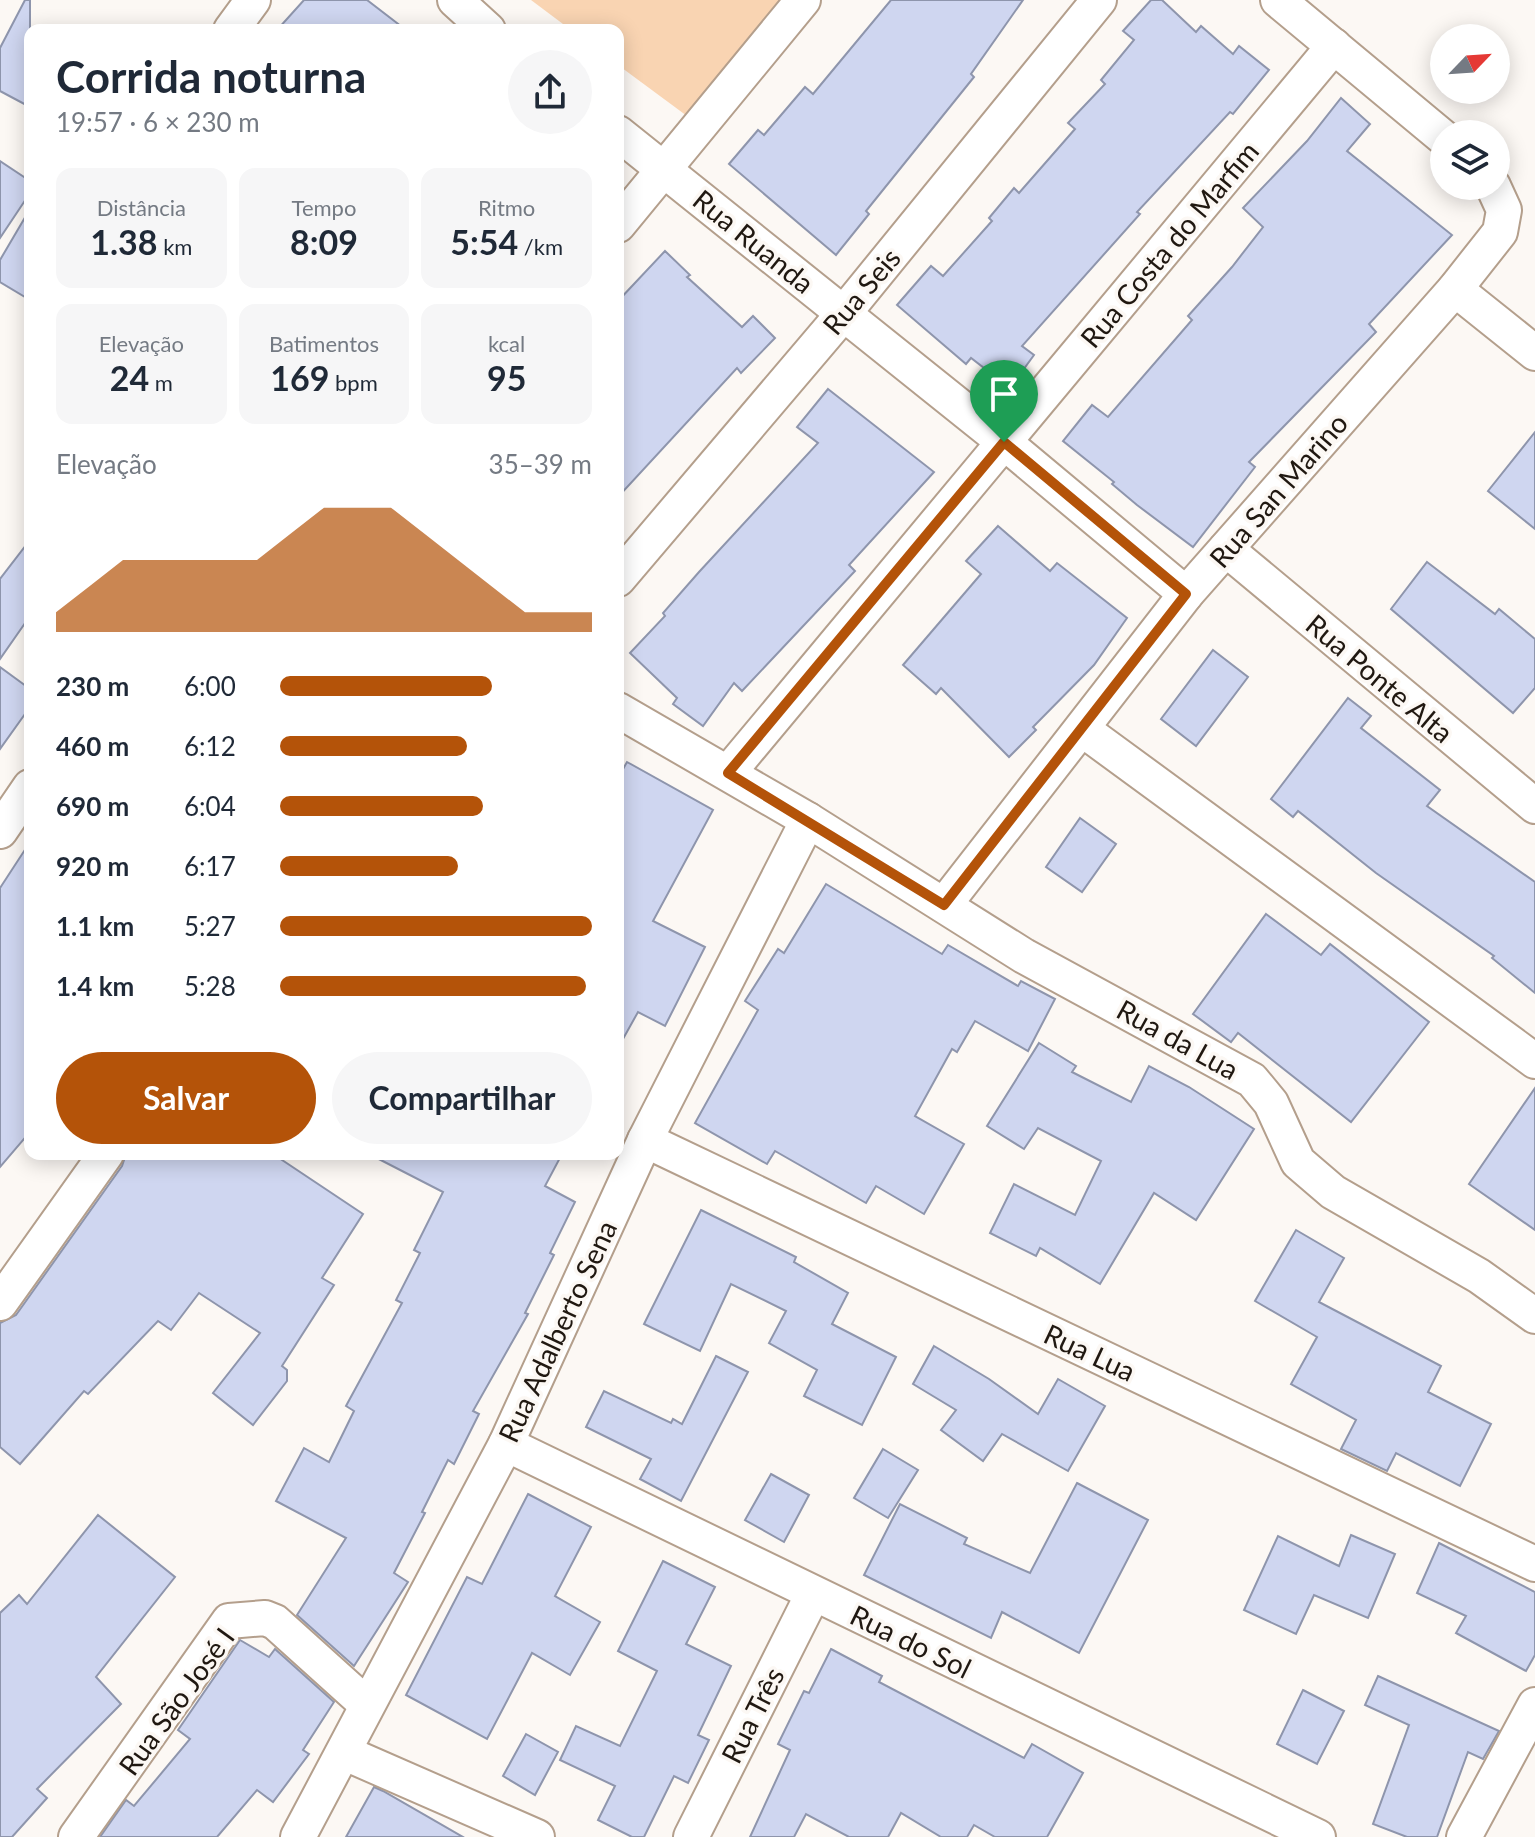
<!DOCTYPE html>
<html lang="pt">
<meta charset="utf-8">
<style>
:root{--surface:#fff;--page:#f6f6f7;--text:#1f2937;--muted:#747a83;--accent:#b45309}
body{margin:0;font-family:Lato,sans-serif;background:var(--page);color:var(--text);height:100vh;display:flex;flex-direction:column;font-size:30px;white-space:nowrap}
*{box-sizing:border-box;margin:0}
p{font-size:26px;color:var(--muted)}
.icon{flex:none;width:44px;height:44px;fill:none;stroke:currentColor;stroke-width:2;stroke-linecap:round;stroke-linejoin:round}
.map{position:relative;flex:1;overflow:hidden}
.side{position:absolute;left:24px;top:24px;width:600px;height:1136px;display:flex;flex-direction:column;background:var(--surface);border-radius:16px;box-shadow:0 4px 20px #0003}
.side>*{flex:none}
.needle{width:52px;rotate:65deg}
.controls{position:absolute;left:1430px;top:24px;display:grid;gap:16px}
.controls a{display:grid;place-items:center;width:80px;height:80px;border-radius:50%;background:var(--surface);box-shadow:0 4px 20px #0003;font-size:40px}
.pin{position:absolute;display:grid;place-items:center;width:68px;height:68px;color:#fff;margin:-82px -34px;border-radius:50% 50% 50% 0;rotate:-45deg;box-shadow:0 0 8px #0007}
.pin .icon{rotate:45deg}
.round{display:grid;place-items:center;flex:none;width:84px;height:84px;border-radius:42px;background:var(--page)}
.overview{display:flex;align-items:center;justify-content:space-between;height:136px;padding:0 32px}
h1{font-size:44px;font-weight:700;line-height:60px}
.metrics{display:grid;grid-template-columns:repeat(3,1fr);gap:12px;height:136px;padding:8px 32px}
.metrics div{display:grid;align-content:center;border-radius:16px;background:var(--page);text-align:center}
.metrics b{font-size:34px;font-weight:700}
.metrics small{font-size:22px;font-weight:400}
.metrics p{font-size:22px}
.chart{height:224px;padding:16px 32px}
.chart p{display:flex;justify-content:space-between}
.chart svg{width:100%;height:144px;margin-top:8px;fill:var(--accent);opacity:.7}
.cta{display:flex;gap:16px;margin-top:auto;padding:16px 32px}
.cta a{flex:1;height:92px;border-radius:48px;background:var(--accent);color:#fff;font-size:32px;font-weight:700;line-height:92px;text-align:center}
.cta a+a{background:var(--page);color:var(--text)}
ul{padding:0 32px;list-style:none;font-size:26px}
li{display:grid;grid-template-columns:128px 96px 1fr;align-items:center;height:60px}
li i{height:20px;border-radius:10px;background:var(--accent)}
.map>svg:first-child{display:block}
.green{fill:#f9d4b2}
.building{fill:#cfd6f0;stroke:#8e95ac;stroke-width:2}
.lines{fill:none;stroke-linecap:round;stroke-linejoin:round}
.minor-casing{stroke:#b49f8c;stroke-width:38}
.minor{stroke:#fff;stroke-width:34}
.route-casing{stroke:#fff;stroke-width:16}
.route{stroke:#b45309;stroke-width:10}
.labels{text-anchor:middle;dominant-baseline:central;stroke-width:7;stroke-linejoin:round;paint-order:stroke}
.street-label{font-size:28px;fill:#201811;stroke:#fcf8f4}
</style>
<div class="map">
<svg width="1535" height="1837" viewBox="0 0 1535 1837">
<rect width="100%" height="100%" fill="#fcf8f4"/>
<path class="green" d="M 531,0 L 782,0 L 687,116 L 618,65 L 618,30 L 571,30 Z"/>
<g class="building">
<path d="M 25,0 L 30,0 L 30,107 L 0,91 L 0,48 Z"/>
<path d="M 304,0 L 367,0 L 406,30 L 277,30 Z"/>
<path d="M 891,0 L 1023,0 L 971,74 L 974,77 L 866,211 L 869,214 L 836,255 L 729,164 L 758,130 L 764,135 L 805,87 L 813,94 Z"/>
<path d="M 1151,0 L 1162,0 L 1196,32 L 1201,26 L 1233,54 L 1239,46 L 1269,70 L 1233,114 L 1230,112 L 1137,212 L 1140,214 L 1022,346 L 1034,355 L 1010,388 L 971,358 L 966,364 L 897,305 L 931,266 L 943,276 L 992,221 L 989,218 L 1014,188 L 1019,193 L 1075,129 L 1068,123 L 1105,84 L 1101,80 L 1134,40 L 1123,31 Z"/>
<path d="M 1341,98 L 1370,124 L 1347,151 L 1452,235 L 1369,324 L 1376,332 L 1249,462 L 1255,467 L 1193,547 L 1137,505 L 1112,484 L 1114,482 L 1063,441 L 1092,405 L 1108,417 L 1192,320 L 1188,316 L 1232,267 L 1263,227 L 1243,208 L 1307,141 Z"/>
<path d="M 0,161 L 30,181 L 30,193 L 0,238 Z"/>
<path d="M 30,209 L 30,300 L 0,282 L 0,260 Z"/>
<path d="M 665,251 L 690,275 L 687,277 L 742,327 L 753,316 L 775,338 L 741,373 L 737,368 L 618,497 L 618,301 Z"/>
<path d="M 828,389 L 934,472 L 849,565 L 855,571 L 742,691 L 734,683 L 703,726 L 673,704 L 677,698 L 630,653 L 665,616 L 663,613 L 699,572 L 818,443 L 797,427 Z"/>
<path d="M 1535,432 L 1535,529 L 1488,491 Z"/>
<path d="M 998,526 L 1050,571 L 1057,563 L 1127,618 L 1094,665 L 1033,727 L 1036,730 L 1009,757 L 941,688 L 936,694 L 903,665 L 981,574 L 966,561 Z"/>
<path d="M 30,540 L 30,616 L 0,659 L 0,579 Z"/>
<path d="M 1427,562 L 1495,614 L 1499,609 L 1535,639 L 1535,688 L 1513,713 L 1391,609 Z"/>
<path d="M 1213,650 L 1248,677 L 1196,746 L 1161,719 Z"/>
<path d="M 0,667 L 30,689 L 30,707 L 0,749 Z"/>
<path d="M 1348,698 L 1371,716 L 1361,728 L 1440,790 L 1427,806 L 1535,882 L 1535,993 L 1492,958 L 1494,956 L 1376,873 L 1298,811 L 1293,817 L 1271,799 Z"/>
<path d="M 627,762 L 713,810 L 653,921 L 705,947 L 665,1026 L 638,1012 L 618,1048 L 618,778 Z"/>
<path d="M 1080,818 L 1116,844 L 1082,892 L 1046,867 Z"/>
<path d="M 30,842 L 30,1132 L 0,1167 L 0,888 Z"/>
<path d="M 826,884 L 942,954 L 948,945 L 1018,986 L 1021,981 L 1055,999 L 1028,1051 L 975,1021 L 957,1052 L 952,1049 L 915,1116 L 964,1144 L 924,1214 L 876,1186 L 866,1203 L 775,1151 L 767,1164 L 695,1123 L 758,1010 L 745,1001 L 778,949 L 784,953 Z"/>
<path d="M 1266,914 L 1321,955 L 1330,944 L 1429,1022 L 1351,1122 L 1238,1033 L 1231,1042 L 1193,1014 Z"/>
<path d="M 1039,1043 L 1076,1066 L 1072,1072 L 1131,1102 L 1149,1066 L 1189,1087 L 1254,1129 L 1196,1220 L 1154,1193 L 1100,1284 L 1040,1248 L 1036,1256 L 990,1233 L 1014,1184 L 1075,1215 L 1101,1161 L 1038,1128 L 1024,1149 L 987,1126 Z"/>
<path d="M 1535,1088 L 1535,1230 L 1469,1184 Z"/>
<path d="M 126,1154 L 273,1154 L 363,1214 L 322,1278 L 334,1285 L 282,1366 L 287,1370 L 287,1381 L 253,1425 L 213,1393 L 260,1333 L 199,1293 L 171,1330 L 158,1321 L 88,1394 L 84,1391 L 20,1464 L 0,1447 L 0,1323 L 16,1315 L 122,1166 Z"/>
<path d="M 369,1154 L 562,1154 L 545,1186 L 575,1202 L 550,1253 L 554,1255 L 525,1313 L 528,1314 L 473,1411 L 479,1414 L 454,1464 L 448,1460 L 422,1512 L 425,1513 L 394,1573 L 408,1582 L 354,1666 L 297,1615 L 346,1538 L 276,1501 L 304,1448 L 329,1462 L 354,1411 L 346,1406 L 402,1303 L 396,1300 L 420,1253 L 414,1250 L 443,1192 Z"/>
<path d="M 701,1210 L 796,1257 L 794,1262 L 848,1293 L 832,1324 L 896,1357 L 862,1425 L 804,1396 L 817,1370 L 769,1343 L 786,1311 L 731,1284 L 700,1351 L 644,1324 Z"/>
<path d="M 1296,1230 L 1344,1258 L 1319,1302 L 1441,1366 L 1428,1392 L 1491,1424 L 1460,1486 L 1396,1453 L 1387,1471 L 1341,1449 L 1356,1420 L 1291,1384 L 1317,1337 L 1255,1301 Z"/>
<path d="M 934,1346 L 989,1379 L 1038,1414 L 1058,1379 L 1105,1406 L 1068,1471 L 1002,1434 L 983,1461 L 941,1430 L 956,1410 L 913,1384 Z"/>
<path d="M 716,1356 L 748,1372 L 681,1501 L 640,1479 L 651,1459 L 586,1427 L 604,1391 L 671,1423 L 673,1419 L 682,1424 Z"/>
<path d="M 883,1449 L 918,1470 L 888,1518 L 854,1498 Z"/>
<path d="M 771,1474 L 809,1495 L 784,1542 L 745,1520 Z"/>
<path d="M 1077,1483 L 1148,1520 L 1079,1653 L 1002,1612 L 991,1638 L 864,1575 L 900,1504 L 967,1538 L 964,1544 L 1030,1573 Z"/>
<path d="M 528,1494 L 591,1527 L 555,1596 L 600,1622 L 570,1675 L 532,1653 L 487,1739 L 406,1695 L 467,1577 L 482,1584 Z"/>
<path d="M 98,1515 L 175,1577 L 96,1677 L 121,1704 L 37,1789 L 47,1798 L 12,1837 L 0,1837 L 0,1613 L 19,1595 L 27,1604 Z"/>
<path d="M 1351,1535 L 1395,1554 L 1368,1618 L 1314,1595 L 1296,1634 L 1244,1610 L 1278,1536 L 1339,1566 Z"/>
<path d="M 1439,1543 L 1535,1592 L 1535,1655 L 1526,1671 L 1456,1633 L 1466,1616 L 1417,1593 Z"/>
<path d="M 663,1561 L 715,1587 L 686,1644 L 731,1666 L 698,1735 L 709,1740 L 688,1783 L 674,1776 L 644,1837 L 632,1837 L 598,1820 L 615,1786 L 560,1760 L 576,1726 L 620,1746 L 657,1671 L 618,1651 Z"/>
<path d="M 240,1640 L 269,1657 L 275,1649 L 334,1702 L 303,1750 L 309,1754 L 273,1802 L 257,1790 L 217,1837 L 100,1837 L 126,1800 L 134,1806 L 190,1739 L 178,1730 Z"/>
<path d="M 831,1649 L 882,1676 L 879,1682 L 1024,1758 L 1032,1744 L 1083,1773 L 1047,1837 L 995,1837 L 974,1825 L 967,1837 L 941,1837 L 901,1813 L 888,1837 L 849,1837 L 806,1814 L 794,1837 L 750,1837 L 790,1750 L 778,1744 L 804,1691 L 809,1693 Z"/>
<path d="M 1378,1676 L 1499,1731 L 1483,1759 L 1468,1752 L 1437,1837 L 1407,1837 L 1373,1824 L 1409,1725 L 1365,1705 Z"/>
<path d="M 1303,1690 L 1344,1711 L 1317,1764 L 1277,1744 Z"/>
<path d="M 526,1734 L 558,1752 L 535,1795 L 503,1776 Z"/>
<path d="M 374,1787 L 383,1791 L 463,1837 L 346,1837 Z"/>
</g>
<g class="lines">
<defs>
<g id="minor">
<path d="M 455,0 L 488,30"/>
<path d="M 1278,0 L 1444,138"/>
<path d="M 231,30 L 253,0"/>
<path d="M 618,133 L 1004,442 L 1186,594"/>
<path d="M 618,225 L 803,0"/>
<path d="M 1455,289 L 1535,353"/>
<path d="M 1226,549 L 1535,806"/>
<path d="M 618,579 L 844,313 L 1099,0"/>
<path d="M 618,710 L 808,820 L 1024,956 L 1252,1080 L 1271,1103 L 1298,1162 L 1333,1192 L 1479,1276 L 1535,1316"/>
<path d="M 1082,729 L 1535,1061"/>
<path d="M 728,773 L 1334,46"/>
<path d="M 0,831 L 30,787"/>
<path d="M 944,905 L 1186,594 L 1455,289 L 1500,232 L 1504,210 L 1493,186"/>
<path d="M 645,1140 L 1535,1564"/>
<path d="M 0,1303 L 106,1154"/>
<path d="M 506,1444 L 1318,1837"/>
<path d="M 345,1753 L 537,1837"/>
<path d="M 76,1837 L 229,1621 L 265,1618 L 275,1622 L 367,1705"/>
<path d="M 298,1837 L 506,1444 L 645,1140 L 808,820"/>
<path d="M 691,1837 L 813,1594"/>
<path d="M 1464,1837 L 1535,1705"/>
</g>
</defs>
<use href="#minor" class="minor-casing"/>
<use href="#minor" class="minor"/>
</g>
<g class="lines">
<defs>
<path id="route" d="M 1004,442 L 1186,594 L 944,905 L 728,773 Z"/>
</defs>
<use href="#route" class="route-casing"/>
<use href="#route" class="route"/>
</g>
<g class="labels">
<g class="street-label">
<text transform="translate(754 241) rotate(39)">Rua Ruanda</text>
<text transform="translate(1169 244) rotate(-50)">Rua Costa do Marfim</text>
<text transform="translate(861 291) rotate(-50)">Rua Seis</text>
<text transform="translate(1278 490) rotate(-49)">Rua San Marino</text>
<text transform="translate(1380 678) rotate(40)">Rua Ponte Alta</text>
<text transform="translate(1178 1039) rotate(29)">Rua da Lua</text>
<text transform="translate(557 1331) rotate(-65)">Rua Adalberto Sena</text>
<text transform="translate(1090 1352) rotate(25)">Rua Lua</text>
<text transform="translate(911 1641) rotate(26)">Rua do Sol</text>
<text transform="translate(176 1701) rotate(-54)">Rua São José I</text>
<text transform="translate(752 1715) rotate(-63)">Rua Três</text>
</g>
</g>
</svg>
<div class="controls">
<a><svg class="needle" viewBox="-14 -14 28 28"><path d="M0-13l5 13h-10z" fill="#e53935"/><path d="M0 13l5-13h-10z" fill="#747a83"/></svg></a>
<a><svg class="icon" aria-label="layers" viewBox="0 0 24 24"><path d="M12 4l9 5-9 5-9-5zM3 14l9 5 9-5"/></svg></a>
</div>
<div class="pin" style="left:1004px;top:442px;background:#1e9e55"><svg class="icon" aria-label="arrive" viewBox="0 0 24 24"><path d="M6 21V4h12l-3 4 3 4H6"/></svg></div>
<section class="side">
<div class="overview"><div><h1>Corrida noturna</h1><p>19:57 · 6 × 230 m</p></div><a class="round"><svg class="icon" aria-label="share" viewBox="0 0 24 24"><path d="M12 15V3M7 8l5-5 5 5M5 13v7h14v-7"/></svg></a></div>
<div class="metrics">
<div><p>Distância</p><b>1.38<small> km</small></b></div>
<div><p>Tempo</p><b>8:09</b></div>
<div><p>Ritmo</p><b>5:54<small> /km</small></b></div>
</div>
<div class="metrics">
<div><p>Elevação</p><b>24<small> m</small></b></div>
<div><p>Batimentos</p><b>169<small> bpm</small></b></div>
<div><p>kcal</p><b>95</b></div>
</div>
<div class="chart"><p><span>Elevação</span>35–39 m</p>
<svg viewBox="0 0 160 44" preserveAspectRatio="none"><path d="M0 44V38L10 30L20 22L30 22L40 22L50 22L60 22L70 14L80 6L90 6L100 6L110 14L120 22L130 30L140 38L150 38L160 38V44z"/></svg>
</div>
<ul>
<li><b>230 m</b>6:00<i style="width:68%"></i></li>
<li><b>460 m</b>6:12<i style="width:60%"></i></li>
<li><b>690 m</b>6:04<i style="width:65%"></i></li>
<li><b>920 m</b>6:17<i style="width:57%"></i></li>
<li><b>1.1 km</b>5:27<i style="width:100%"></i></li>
<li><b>1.4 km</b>5:28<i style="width:98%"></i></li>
</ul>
<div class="cta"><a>Salvar</a><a>Compartilhar</a></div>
</section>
</div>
